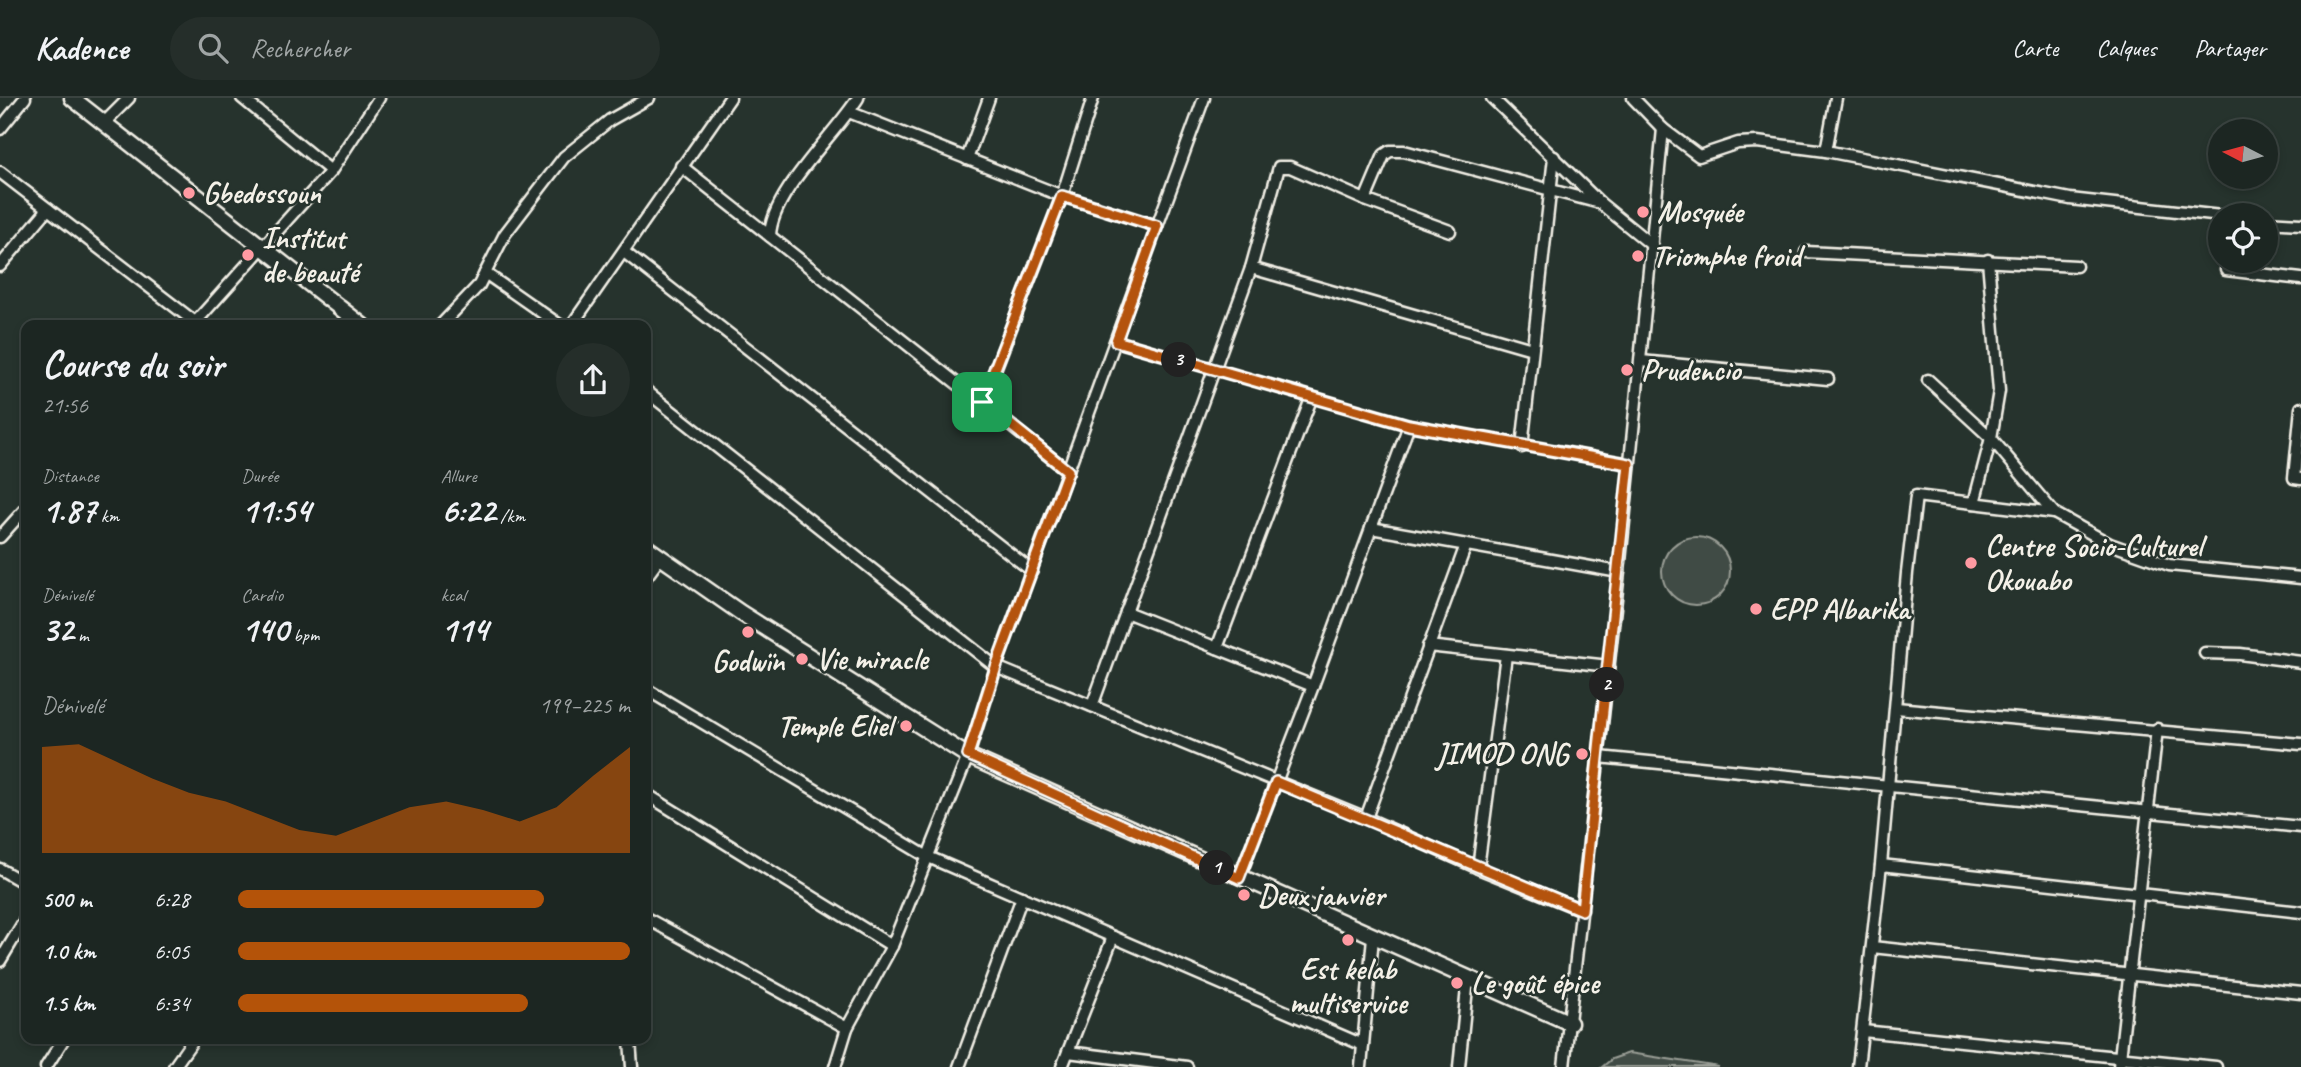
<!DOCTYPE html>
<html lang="fr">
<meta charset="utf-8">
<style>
:root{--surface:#1c2622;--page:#252e2a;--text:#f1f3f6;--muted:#a0a5a5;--line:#3a4340;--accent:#b45309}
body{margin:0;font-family:Caveat,sans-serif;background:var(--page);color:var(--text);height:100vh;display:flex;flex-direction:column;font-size:26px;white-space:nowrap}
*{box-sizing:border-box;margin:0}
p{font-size:23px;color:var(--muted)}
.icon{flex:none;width:38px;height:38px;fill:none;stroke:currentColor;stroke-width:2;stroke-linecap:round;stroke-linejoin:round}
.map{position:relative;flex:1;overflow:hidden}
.drawer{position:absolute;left:21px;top:222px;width:630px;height:724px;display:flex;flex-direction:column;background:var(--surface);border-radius:14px;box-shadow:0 4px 10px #0003,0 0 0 2px var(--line)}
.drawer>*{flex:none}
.needle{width:46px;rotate:276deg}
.tools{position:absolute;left:2208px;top:21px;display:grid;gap:14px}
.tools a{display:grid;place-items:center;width:70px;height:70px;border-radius:50%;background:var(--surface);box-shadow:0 4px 10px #0003,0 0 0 2px var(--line);font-size:35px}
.pin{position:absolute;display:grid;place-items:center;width:60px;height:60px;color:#fff;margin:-30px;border-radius:14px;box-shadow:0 4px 10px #0006}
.km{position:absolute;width:35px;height:35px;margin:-18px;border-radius:50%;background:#222;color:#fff;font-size:19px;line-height:35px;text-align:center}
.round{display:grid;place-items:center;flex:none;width:74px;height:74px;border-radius:37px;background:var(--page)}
.head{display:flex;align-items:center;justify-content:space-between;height:119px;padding:0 21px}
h1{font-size:38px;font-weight:600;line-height:52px}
.metrics{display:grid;grid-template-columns:repeat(3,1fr);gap:10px;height:119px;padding:7px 21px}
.metrics div{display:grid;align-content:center}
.metrics b{font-size:35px;font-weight:600}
.metrics small{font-size:19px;font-weight:400}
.metrics p{font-size:19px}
.chart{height:196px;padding:14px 21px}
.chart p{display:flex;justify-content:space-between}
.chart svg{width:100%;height:126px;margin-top:7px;fill:var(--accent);opacity:.7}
ul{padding:0 21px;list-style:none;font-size:23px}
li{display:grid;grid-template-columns:112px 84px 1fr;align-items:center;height:52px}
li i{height:18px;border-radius:9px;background:var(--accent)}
header{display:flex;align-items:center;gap:42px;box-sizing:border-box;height:98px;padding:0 35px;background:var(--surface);border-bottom:2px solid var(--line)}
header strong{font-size:33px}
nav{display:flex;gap:38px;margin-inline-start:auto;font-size:24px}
.search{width:490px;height:63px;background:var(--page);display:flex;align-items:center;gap:18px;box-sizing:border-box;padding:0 24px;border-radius:38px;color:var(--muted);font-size:26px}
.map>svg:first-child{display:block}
.green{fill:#414b45;stroke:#9a9e96;stroke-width:2}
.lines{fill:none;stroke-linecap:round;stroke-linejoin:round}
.street-casing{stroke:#f4f1e8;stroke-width:15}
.secondary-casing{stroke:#f4f1e8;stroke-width:19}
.street{stroke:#26332d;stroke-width:10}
.secondary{stroke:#26332d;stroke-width:14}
.route-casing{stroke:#fff;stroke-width:14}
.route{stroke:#b45309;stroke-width:9}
.poi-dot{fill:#ff9aa2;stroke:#26332d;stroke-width:2.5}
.labels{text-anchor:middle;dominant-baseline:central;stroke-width:5;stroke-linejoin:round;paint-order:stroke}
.poi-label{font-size:30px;font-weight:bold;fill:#f4f1e8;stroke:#26332d;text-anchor:start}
</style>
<header>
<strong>Kadence</strong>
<div class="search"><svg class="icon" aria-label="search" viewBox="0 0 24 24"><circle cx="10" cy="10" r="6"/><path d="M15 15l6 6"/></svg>Rechercher</div>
<nav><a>Carte</a><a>Calques</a><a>Partager</a></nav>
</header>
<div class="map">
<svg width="2301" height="969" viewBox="0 0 2301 969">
<rect width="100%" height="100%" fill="#26332d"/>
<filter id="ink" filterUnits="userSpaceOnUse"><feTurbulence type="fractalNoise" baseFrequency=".0143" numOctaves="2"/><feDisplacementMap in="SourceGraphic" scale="14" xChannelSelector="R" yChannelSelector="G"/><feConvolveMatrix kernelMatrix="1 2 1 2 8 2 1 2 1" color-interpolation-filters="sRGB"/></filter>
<g filter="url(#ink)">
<g class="green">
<circle cx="1696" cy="473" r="34"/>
<path d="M 1629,955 L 1719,969 L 1602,969 L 1612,961 Z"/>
</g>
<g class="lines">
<defs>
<g id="street">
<path d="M 242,0 L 331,73"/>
<path d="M 1492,0 L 1600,105 L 1653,148"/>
<path d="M 1633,0 L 1663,31 L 1699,58 L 1738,45 L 1757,44 L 1826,53 L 2070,101 L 2221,118"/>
<path d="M 849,14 L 1062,98 L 1157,128"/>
<path d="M 104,25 L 129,0"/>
<path d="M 0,31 L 25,0"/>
<path d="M 1826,53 L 1836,0"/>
<path d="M 967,61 L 989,0"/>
<path d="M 681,68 L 1068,373"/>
<path d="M 0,74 L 195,224"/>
<path d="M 1365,102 L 1384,57 L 1390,53 L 1404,53 L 1600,105"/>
<path d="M 2266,124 L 2301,126"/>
<path d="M 770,138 C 771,95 834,38 858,0"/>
<path d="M 624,154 L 1032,473"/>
<path d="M 1806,154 L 2076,168"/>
<path d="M 0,168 L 48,111"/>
<path d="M 1251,170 L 1532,251"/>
<path d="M 2226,172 L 2301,181"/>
<path d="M 485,175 L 561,228"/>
<path d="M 192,228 L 331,73 L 379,0"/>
<path d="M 440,228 L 479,187 L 505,136 L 564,59 L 610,22 L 649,0"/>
<path d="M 571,228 L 730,0"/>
<path d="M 1116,243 L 1409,327 L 1629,366"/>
<path d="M 1641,263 L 1828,281"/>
<path d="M 1928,282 L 1991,340 L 2054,415 L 2110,446 L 2169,467 L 2301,480"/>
<path d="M 646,293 L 996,569 L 1366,720 L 1478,770 L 1582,812"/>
<path d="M 982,305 L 1062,98 L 1093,0"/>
<path d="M 2301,310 L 2294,380 L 2301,381"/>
<path d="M 1522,349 L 1554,59"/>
<path d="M 1974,405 L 1991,340 L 1999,293 L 1988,162"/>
<path d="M 1371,430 L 1619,474"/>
<path d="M 0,439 L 26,410"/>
<path d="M 646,479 L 660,460"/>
<path d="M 1126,514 L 1313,588 L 1409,327"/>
<path d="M 1428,548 L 1609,568"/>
<path d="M 1217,550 L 1311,301"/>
<path d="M 2205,555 L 2240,556 L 2301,564"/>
<path d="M 646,591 L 926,758 L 1363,947"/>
<path d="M 1092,608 L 1251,170 L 1279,69 L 1290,69 L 1365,102 L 1450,133"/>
<path d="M 1896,610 L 2301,646"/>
<path d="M 1599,659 L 2301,729"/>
<path d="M 646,696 L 892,848"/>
<path d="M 1366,720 L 1466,447"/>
<path d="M 1881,767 L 2301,814"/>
<path d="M 1478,770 L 1506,557"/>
<path d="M 0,771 L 26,786"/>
<path d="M 1239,780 L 1313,588"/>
<path d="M 646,820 L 847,930"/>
<path d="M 1872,849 L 2301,895"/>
<path d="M 0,863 L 26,820"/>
<path d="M 1863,933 L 2216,969"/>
<path d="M 630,942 L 632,969"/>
<path d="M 1068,954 L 1187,969"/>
<path d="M 46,969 L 63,942"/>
<path d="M 174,969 L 193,942"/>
<path d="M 835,969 L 847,930 L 892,848 L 968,658 L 996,569 L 1204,0"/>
<path d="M 959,969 L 1022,799"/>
<path d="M 1062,969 L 1113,839"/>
<path d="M 1361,969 L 1373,839"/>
<path d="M 1459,969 L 1468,880"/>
<path d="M 1564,969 L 1619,474 L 1663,31"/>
<path d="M 1858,969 L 1881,767 L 1907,475 L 1916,398 L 2054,415"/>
<path d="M 2119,969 L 2157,631"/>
</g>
<g id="secondary">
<path d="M 72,0 L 363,228"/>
<path d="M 646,449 L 741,515 L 968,658 L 1570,925"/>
</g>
</defs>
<use href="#street" class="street-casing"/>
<use href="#secondary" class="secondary-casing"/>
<use href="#street" class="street"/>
<use href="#secondary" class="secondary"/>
</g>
</g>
<g class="lines" filter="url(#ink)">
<defs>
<path id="route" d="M 1062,98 L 1157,128 L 1116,243 L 1409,327 L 1629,366 L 1582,812 L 1276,684 L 1239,780 L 968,657 L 996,569 L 1068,373 L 982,304 Z"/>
</defs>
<use href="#route" class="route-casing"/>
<use href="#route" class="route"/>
</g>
<g class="poi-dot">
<circle cx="189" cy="95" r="7"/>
<circle cx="1643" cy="114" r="7"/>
<circle cx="248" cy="157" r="7"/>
<circle cx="1638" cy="158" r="7"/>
<circle cx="1627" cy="272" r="7"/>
<circle cx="1971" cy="465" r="7"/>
<circle cx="1756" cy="511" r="7"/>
<circle cx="748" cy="534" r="7"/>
<circle cx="802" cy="561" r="7"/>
<circle cx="906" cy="628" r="7"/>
<circle cx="1582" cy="656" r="7"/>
<circle cx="1244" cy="797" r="7"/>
<circle cx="1348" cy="842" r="7"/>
<circle cx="1457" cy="885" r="7"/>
</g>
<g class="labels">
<g class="poi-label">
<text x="203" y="95">Gbedossoun</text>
<text x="1657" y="114">Mosquée</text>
<text x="262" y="140">Institut<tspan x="262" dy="34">de beauté</tspan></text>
<text x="1652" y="158">Triomphe froid</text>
<text x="1641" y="272">Prudencio</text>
<text x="1985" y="448">Centre Socio-Culturel<tspan x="1985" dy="34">Okouabo</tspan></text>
<text x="1770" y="511">EPP Albarika</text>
<text x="816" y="561">Vie miracle</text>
<text x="748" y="563" text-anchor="middle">Godwïn</text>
<text x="892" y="628" text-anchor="end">Temple Eliel</text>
<text x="1568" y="656" text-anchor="end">JIMOD ONG</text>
<text x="1258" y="797">Deux janvier</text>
<text x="1348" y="871" text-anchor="middle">Est kelab<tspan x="1348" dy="34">multiservice</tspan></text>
<text x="1471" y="885">Le goût épice</text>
</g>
</g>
</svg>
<div class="tools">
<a><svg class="needle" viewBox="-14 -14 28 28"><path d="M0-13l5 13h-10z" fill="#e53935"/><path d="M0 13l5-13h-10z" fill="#a0a5a5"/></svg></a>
<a><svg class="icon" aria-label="locate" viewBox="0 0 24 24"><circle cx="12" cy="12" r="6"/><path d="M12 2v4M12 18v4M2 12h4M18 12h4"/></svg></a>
</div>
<div class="pin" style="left:982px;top:304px;background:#1e9e55"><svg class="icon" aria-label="arrive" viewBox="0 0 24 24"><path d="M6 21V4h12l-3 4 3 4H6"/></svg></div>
<b class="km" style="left:1217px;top:770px">1</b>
<b class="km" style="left:1607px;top:587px">2</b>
<b class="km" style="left:1179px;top:262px">3</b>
<section class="drawer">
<div class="head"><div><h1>Course du soir</h1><p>21:56</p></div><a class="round"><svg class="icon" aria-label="share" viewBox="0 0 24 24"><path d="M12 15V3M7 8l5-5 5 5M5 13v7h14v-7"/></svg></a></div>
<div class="metrics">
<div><p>Distance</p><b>1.87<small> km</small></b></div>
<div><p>Durée</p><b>11:54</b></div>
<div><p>Allure</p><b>6:22<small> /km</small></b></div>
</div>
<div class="metrics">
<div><p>Dénivelé</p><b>32<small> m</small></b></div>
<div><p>Cardio</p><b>140<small> bpm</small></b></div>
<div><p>kcal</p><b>114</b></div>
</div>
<div class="chart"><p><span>Dénivelé</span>199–225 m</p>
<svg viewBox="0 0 160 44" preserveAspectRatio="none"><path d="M0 44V7L10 6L20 12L30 18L40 23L50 26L60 31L70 36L80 38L90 33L100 28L110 26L120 29L130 33L140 28L150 17L160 7V44z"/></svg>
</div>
<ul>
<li><b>500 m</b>6:28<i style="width:78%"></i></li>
<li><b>1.0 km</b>6:05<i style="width:100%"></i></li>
<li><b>1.5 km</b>6:34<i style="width:74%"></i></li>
</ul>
</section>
</div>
